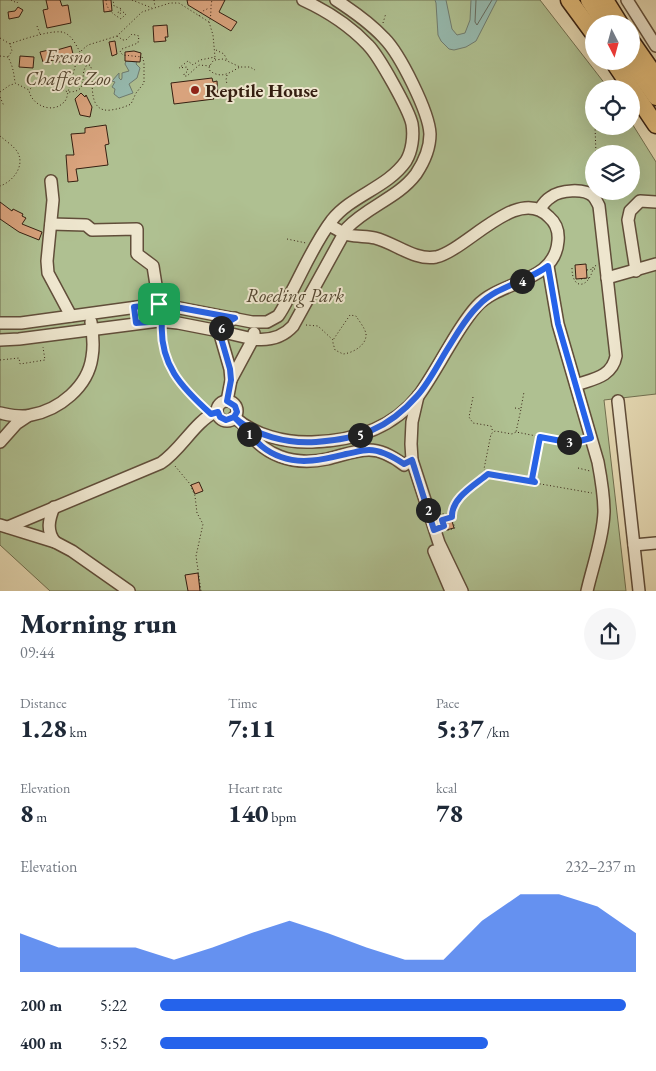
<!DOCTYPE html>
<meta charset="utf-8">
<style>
:root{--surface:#fff;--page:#f6f6f7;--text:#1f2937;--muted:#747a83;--accent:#2563eb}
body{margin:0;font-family:"EB Garamond",serif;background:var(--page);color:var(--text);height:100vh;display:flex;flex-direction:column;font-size:19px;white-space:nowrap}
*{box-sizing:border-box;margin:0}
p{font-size:16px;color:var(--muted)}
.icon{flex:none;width:28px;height:28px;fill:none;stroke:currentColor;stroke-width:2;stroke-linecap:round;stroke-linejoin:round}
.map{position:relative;height:591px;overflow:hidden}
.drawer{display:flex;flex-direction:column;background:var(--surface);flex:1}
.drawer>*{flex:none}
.needle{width:32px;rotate:174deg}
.tools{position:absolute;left:585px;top:15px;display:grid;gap:10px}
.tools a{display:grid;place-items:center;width:55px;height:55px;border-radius:50%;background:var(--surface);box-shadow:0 5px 20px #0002;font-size:25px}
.pin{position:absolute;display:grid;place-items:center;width:42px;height:42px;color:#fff;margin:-21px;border-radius:10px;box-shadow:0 2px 8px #0006}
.km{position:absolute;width:25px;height:25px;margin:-12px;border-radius:50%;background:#222;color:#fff;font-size:14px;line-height:25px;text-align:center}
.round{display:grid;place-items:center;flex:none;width:52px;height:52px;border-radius:26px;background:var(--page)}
.summary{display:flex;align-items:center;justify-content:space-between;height:85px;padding:0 20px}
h1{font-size:28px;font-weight:800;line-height:38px}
.stats{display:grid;grid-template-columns:repeat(3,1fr);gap:8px;height:85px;padding:5px 20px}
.stats div{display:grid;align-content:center}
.stats b{font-size:25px;font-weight:800}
.stats small{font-size:14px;font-weight:400}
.stats p{font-size:14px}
.chart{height:140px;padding:10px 20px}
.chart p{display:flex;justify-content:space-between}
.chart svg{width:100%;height:90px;margin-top:5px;fill:var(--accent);opacity:.7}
ul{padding:0 20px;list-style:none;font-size:16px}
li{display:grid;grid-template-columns:80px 60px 1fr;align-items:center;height:38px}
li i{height:12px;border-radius:6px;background:var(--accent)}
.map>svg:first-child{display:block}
.green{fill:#afc091;stroke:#727051;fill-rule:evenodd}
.water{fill:#96baaf;stroke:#6f7c70}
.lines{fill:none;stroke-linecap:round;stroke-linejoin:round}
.shore{stroke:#666c60;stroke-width:1}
.building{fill:#daa47e;stroke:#351f11}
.minor-casing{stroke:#614e3a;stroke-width:14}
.highway-casing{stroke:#351f11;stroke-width:19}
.path{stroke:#351f11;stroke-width:1;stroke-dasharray:1 2.5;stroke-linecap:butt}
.minor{stroke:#eee6ce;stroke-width:11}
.highway{stroke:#e2bc7a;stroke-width:16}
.route-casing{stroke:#fff;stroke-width:10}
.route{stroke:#2563eb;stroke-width:6}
.poi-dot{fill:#8f2418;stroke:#eee6ce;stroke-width:2}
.labels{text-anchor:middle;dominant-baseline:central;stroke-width:4;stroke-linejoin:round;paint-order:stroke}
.park-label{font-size:19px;font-style:italic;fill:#544731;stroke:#eee6ce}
.poi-label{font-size:19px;font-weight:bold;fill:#351f11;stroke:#eee6ce;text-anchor:start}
</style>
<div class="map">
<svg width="656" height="591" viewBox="0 0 656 591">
<rect width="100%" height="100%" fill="#e5d9b3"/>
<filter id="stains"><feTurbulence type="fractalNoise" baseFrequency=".004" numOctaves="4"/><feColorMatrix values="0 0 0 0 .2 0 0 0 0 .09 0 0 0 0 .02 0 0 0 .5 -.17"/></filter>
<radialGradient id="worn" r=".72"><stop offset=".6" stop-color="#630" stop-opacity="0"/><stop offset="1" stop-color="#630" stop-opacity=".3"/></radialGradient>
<path class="green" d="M 0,0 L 540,0 L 609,89 L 594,89 L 594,126 L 631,126 L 631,122 L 656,162 L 656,394 L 604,400 L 626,591 L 50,591 L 0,545 ZM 594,154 L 631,154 L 631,191 L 594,191 Z"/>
<g class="water">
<path d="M 435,0 L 446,0 L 452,29 L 457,35 L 465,33 L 470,20 L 471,0 L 497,0 L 476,41 L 466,47 L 454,50 L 449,49 L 441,41 L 438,35 L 436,3 Z"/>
<path d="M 126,61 L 137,62 L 136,64 L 140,68 L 137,78 L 129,84 L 133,93 L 119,98 L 114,94 L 115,89 L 112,87 L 115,82 L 112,81 L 119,73 L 119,78 L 121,80 L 122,78 L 122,73 L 129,71 L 125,64 Z"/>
</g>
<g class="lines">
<path class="shore" d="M 476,0 L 475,22 L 477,25 L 492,0"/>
</g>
<g class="building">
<path d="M 46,0 L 60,0 L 62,6 L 68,5 L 71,23 L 47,28 L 43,10 L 48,9 Z"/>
<path d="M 103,0 L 111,0 L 112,11 L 104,12 Z"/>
<path d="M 187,0 L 225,0 L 219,12 L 237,22 L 231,31 L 188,5 Z"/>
<path d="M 18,7 L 23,10 L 19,17 L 9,19 L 8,12 L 15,11 Z"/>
<path d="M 167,25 L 168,37 L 165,37 L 166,41 L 154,42 L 153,26 Z"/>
<path d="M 115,41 L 117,54 L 112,56 L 109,42 Z"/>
<path d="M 71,46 L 74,58 L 55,63 L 54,60 L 43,62 L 40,52 L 49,50 L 50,52 Z"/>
<path d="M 134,51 L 141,53 L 140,62 L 125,61 L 125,52 Z"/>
<path d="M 20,56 L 34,57 L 33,68 L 19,67 Z"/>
<path d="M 212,78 L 213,82 L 217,81 L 218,97 L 213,98 L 214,99 L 174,104 L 171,83 Z"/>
<path d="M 81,93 L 85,97 L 86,95 L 92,107 L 90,117 L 80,115 L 75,99 Z"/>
<path d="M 106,125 L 109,144 L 105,145 L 108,165 L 76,169 L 78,181 L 68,182 L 66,155 L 74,155 L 71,134 L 85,133 L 85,128 Z"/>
<path d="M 0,202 L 12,211 L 13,209 L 23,214 L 22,216 L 26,218 L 22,224 L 42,232 L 39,240 L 19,232 L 0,219 Z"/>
<path d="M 586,264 L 587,278 L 576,279 L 575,265 Z"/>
<path d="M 199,482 L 203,491 L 195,494 L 191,485 Z"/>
<path d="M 451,518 L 454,528 L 446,530 L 443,520 Z"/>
<path d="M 198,573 L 200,591 L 188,591 L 185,575 Z"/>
</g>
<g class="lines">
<defs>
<g id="minor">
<path d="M 627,0 L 656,46"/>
<path d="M 51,181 L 53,200 L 47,261 L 48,273 L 71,316"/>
<path d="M 540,209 C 543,204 546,200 551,197 C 560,190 584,188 593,196 C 596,199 597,202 599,206 L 616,356 C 612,377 593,379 576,385"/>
<path d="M 51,224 L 86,225 L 92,230 L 137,229 L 137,254 L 153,266 L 159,304"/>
<path d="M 548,266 L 558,324 L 598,462 C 601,478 604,495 604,512 C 603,538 593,565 587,591"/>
<path d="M 636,271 L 628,220 L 630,211 L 640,201 L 656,202"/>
<path d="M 607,278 L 656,264"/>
<path d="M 235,318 L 223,325 L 219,331 L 253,339 L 254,333"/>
<path d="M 0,323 L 21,323 L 159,304 L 252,322 L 267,322 L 278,316 C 284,308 288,298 293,289 C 305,266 316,241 332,220 C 352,195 387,188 406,161 C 412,151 414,136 412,124 C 409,110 379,56 368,45 C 350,26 327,11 303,0"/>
<path d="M 0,340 L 19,339 L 159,321 L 178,323 L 219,331 L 230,369 L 231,380 L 227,401"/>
<path d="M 231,380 L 253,339 C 269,341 283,337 293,326 L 347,228 C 368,206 398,198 416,174 C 424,162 430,148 430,134 C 429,112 400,54 384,38 C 370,23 353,11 336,0"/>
<path d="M 418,396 L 412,422 L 411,444 L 412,460 L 439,543 L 462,591"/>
<path d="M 618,401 L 639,591"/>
<circle cx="227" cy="411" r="10"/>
<path d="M 0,413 C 10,415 21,418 31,415 C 59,410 88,387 92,357 C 94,346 93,334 91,322"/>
<path d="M 234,417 C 254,435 285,443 312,442 C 353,441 392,429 419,395 C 429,381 438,365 447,350 C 456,335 465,319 477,306 C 501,280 555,283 558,241 C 559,231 556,223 549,217 C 518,184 467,250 436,257 C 415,261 395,243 375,238 C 367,236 358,237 349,235 C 342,233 335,228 329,225"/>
<path d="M 244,426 C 263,456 293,466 327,459 C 341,456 355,450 369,450 C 381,450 395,458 404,465 L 412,460"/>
<path d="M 0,442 L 16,424 L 28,416"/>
<path d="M 54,507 C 49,519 46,531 55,542"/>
<path d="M 0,525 L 55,542 L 72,551 L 129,591"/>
<path d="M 8,527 L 161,463 C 182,449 194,422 217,411"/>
<path d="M 634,545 L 656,543"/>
<path d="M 434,551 L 451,591"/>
</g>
<g id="highway">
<path d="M 569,0 L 594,34"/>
<path d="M 589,0 L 605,24"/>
<path d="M 605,0 L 620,24"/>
<path d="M 631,41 L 656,77"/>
<path d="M 613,61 L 656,125"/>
<path d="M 631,61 L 656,97"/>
</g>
</defs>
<use href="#minor" class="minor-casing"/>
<use href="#highway" class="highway-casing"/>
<g class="path">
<path d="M 11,0 L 17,3 L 19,0"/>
<path d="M 106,0 C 106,9 113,14 121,19 L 126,14 L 123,12 L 119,14 L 118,12 L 122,9 L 114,6 L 113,0"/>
<path d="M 132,0 L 152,8"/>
<path d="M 154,0 L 155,7"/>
<path d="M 199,16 L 201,12 L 209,8"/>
<path d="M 383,23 L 386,13"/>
<path d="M 37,26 L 40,34"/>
<path d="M 117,36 L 123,40 L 126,40 L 132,34 L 139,36 L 138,43 L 122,49 L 120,52 L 123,55 L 142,57 L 144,62 L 144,83 L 136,93 L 131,104 C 125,107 118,109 111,110 C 88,113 93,85 92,70 L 90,65 L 86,66 C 79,76 90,92 68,92 L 78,56 L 82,50 L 88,45 L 117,36 L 142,12 L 170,3 L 179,3 L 209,22"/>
<path d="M 0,38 L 10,44 L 12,51 L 8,57"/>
<path d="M 10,44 C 20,40 56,28 65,33 C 72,36 76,45 80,52"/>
<path d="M 216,50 L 224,54 L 227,60"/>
<path d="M 0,56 L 8,57 C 13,66 14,74 15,83 L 29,90 C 31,105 52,114 63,103 C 67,100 67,96 68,92 C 54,86 42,77 29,90"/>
<path d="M 215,58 L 209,67 L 210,71 C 222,79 229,73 240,67"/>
<path d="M 215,60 L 223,59 L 240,67 L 250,67 L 255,70"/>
<path d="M 210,66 L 199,65 L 187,76 L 184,76 L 184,74 L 188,71 L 187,67 L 179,68 L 188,61 L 193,65 L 200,60 L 215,57 L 213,35 L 209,22 C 212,15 210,8 212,0"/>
<path d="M 227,75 L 226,80 L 227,84"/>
<path d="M 0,92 L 10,85 L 14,84"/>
<path d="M 0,97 L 4,106"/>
<path d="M 593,101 L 594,107"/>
<path d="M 595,126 L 596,154"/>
<path d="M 0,136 C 6,141 15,147 18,153 C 25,167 12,182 0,186"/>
<path d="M 287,239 L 306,243"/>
<path d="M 572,268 C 572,290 588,289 593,269 L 596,269"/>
<path d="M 587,270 L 593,269 L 593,267 L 597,265"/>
<path d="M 581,279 L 590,278"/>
<path d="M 306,325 L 318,326 L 333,340 L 333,343 L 335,350 L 343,354 C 353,353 367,345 366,334 C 365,328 359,321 356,316 L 350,315 L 333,340"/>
<path d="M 162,330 C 163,364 179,385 203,407"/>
<path d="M 0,360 L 19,358 L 20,364 L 45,360 L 43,347"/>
<path d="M 473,397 L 469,417 L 473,423 L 491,426 L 493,432"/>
<path d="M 515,408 L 521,409 L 516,432"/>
<path d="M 521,408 L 524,392"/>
<path d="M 540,437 L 532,479 L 535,483 L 592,493"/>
<path d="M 570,444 L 579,446 L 583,445"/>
<path d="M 175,466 L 190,484 L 195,496 L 197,513 L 203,524 L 196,556 L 201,591"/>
<path d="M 578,468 L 590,471"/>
<path d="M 489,474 L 534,482"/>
<path d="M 440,514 L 443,513 L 444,518"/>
<path d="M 451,517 C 451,498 475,485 488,474 L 484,469 L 491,434 L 495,431 L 512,434 L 516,432 L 572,443 L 581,440"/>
<path d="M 442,520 L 451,517 L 455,528 L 446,531"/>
</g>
<use href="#minor" class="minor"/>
<use href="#highway" class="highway"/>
</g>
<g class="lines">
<defs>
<path id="route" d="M 159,304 L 134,307 L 136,323 L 162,321 C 159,364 181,387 211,414 L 218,412 L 220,417 L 226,420 L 234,417 C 252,433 256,448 281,457 C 302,465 325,459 346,454 C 353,453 361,450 369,450 C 380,450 395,458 404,464 L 412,460 L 434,530 L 444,526 L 442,520 L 452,517 C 451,498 475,485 488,474 L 535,482 L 532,479 L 540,437 L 572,443 L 591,438 L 558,324 L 548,266 C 527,282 497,286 479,305 C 466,317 457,334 448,348 C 438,364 429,383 417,396 C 388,429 359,439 316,442 C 288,444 255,436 234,417 L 237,412 L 235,406 L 227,401 L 231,380 L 230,369 L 219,331 L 223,325 L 235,318 L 159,304"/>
</defs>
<use href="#route" class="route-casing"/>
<use href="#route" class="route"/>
</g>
<circle class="poi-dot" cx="195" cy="90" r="5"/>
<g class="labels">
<g class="park-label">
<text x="68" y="56">Fresno<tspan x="68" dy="22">Chaffee Zoo</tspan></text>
<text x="295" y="295">Roeding Park</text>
</g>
<g class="poi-label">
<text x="205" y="90">Reptile House</text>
</g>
</g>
<rect width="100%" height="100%" filter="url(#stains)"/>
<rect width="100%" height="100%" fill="url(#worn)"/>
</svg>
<div class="tools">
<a><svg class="needle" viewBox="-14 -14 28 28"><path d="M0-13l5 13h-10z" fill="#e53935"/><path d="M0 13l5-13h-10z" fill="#747a83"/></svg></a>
<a><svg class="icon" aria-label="locate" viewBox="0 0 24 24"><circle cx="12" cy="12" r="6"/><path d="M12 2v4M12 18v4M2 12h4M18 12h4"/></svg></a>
<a><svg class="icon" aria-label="layers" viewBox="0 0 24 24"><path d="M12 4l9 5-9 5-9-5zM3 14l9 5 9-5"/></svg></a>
</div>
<div class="pin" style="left:159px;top:304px;background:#1e9e55"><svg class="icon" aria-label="arrive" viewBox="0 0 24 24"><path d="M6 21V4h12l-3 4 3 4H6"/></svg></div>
<b class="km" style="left:249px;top:434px">1</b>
<b class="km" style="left:428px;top:510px">2</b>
<b class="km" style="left:569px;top:442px">3</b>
<b class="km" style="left:522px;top:281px">4</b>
<b class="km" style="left:360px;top:435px">5</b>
<b class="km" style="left:221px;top:328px">6</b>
</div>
<section class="drawer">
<div class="summary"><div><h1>Morning run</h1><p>09:44</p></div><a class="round"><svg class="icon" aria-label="share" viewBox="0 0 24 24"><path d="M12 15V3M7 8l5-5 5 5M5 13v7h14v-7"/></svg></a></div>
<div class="stats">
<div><p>Distance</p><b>1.28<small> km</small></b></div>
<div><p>Time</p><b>7:11</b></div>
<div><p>Pace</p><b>5:37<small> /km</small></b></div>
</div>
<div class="stats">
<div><p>Elevation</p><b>8<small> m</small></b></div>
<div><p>Heart rate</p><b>140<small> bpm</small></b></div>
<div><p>kcal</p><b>78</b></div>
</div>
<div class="chart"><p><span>Elevation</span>232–237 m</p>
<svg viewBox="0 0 160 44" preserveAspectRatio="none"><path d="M0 44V25L10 32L20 32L30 32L40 38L50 32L60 25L70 19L80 25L90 32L100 38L110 38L120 19L130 6L140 6L150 12L160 25V44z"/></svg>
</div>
<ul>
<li><b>200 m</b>5:22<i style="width:98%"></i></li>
<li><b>400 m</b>5:52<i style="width:69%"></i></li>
</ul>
</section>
